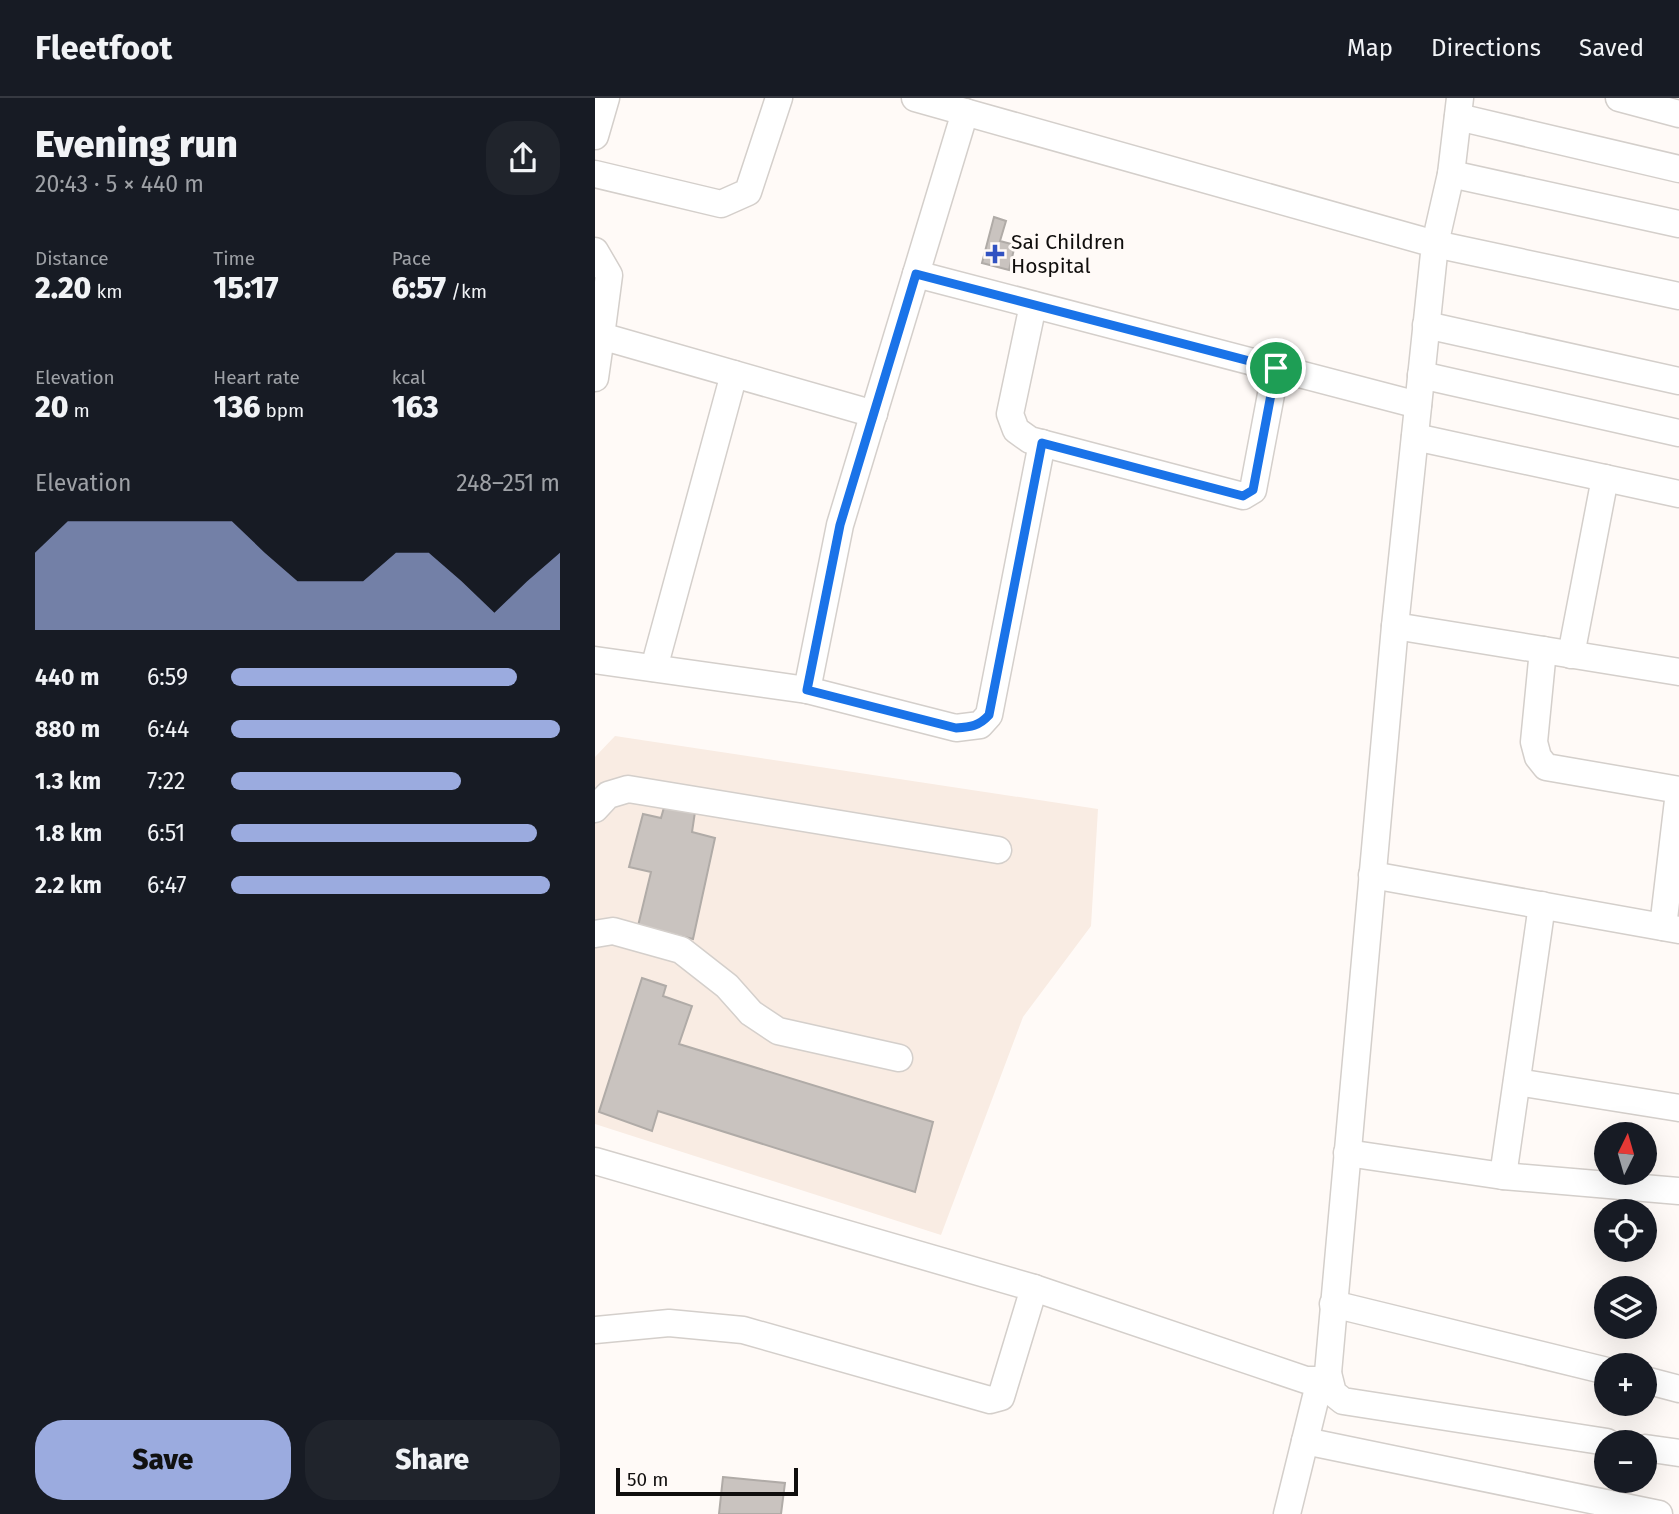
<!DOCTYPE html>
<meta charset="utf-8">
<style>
:root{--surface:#171b24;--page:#20242c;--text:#f1f3f6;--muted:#9ea1a6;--line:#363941;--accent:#9babdf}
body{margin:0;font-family:"Fira Sans",sans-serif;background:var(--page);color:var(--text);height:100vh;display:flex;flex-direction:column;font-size:26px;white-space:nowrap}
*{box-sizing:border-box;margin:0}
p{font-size:23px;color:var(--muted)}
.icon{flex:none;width:38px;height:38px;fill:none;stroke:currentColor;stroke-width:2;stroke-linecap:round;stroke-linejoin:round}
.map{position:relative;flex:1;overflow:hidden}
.details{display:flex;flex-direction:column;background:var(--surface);width:595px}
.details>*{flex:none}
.needle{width:46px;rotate:5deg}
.controls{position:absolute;left:999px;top:1024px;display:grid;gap:14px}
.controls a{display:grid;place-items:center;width:63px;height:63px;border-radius:50%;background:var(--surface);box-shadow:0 7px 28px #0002;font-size:35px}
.scale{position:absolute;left:21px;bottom:18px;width:182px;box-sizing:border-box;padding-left:7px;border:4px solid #100e0d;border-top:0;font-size:19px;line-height:24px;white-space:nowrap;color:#100e0d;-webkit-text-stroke:5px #fffaf7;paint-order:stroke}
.pin{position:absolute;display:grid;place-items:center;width:60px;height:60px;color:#fff;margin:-30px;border:4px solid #fff;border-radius:50%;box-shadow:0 2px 7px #0007}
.round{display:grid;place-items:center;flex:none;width:74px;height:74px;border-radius:28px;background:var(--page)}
.headline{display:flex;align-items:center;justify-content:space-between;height:119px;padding:0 35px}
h1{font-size:38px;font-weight:800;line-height:52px}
.metrics{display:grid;grid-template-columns:repeat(3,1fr);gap:10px;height:119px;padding:7px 35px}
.metrics div{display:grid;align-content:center}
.metrics b{font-size:30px;font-weight:800}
.metrics small{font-size:19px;font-weight:400}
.metrics p{font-size:19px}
.chart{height:196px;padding:14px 35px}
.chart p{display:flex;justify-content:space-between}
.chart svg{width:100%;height:126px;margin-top:7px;fill:var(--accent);opacity:.7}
.primary-button{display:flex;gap:14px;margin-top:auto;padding:14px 35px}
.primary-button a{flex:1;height:80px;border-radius:28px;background:var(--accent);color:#111;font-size:28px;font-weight:800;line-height:80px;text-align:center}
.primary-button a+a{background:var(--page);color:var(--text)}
ul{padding:0 35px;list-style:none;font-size:23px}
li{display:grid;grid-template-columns:112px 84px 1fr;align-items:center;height:52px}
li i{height:18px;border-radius:9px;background:var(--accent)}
header{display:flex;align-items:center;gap:42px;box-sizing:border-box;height:98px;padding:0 35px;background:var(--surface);border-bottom:2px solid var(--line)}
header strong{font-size:33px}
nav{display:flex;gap:38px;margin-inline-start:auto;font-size:24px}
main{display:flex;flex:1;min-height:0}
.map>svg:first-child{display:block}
.built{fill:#f9ece3}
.building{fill:#c9c3bf;stroke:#b0aba7;stroke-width:2}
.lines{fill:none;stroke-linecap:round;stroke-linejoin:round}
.minor-casing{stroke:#d4cfcb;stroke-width:29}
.minor{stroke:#fff;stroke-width:26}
.route-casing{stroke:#fff;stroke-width:14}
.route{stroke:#1a73e8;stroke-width:9}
.poi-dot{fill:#3152c2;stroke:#fffaf7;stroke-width:2.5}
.labels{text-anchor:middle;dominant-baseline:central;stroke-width:6;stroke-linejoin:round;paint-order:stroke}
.poi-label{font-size:21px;fill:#100e0d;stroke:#fffaf7;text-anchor:start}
</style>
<header>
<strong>Fleetfoot</strong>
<nav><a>Map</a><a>Directions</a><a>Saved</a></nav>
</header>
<main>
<section class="details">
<div class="headline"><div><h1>Evening run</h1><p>20:43 · 5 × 440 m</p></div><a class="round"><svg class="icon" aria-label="share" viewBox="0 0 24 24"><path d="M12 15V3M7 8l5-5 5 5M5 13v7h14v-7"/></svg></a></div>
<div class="metrics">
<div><p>Distance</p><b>2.20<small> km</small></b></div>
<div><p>Time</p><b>15:17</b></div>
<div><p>Pace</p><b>6:57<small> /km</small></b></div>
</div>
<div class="metrics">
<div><p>Elevation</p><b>20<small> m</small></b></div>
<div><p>Heart rate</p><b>136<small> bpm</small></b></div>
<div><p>kcal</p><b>163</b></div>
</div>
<div class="chart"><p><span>Elevation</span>248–251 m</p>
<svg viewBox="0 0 160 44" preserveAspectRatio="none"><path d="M0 44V17L10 6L20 6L30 6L40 6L50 6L60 6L70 17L80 27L90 27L100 27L110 17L120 17L130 27L140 38L150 27L160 17V44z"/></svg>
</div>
<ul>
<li><b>440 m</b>6:59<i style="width:87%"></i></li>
<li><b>880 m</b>6:44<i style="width:100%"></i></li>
<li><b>1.3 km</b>7:22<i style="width:70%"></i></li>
<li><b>1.8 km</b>6:51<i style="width:93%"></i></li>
<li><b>2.2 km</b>6:47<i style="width:97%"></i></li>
</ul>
<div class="primary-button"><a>Save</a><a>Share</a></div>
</section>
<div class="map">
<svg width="1084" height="1416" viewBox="0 0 1084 1416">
<rect width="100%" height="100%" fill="#fffaf7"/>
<path class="built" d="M 20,638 L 503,711 L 496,828 L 428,919 L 346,1137 L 0,1026 L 0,659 Z"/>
<g class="building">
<path d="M 399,119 L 411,123 L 405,143 L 420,147 L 414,172 L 387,165 Z"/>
<path d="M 70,706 L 100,714 L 97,734 L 120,740 L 98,841 L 43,828 L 56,774 L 34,769 L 48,716 L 66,720 Z"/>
<path d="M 47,880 L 71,888 L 68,898 L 97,908 L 84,946 L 338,1024 L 320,1094 L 63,1013 L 57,1033 L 4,1014 Z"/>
<path d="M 128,1379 L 190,1385 L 186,1416 L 124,1416 Z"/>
</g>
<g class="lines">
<defs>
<g id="minor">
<path d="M 865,0 L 856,76 L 840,146 L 1084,198"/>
<path d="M 1024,0 L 1084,16"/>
<path d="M 863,19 L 1084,71"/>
<path d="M 0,38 L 11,0"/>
<path d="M 0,76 L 126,106 L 153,94 L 184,0"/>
<path d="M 856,76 L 1084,126"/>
<path d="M 0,153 L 14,177 L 6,238"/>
<path d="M 321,176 L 823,307"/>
<path d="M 438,207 L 415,316 L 421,332 L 435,342 L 648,398 L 658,392 L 681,270"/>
<path d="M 831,227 L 1084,283"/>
<path d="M 826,277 L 1084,335"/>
<path d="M 0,280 L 6,238 L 279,316"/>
<path d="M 820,339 L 1084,396"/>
<path d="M 800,528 L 1084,574"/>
<path d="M 948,552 L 939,644 L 943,659 L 951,669 L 1084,692"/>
<path d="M 976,557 L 1010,380"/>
<path d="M 0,562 L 212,592 L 361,630 L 385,627 L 394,617 L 447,345"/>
<path d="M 59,570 L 139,276"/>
<path d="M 212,592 L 245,427 L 370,14"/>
<path d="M 0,711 L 13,697 L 33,691 L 403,752"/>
<path d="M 777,777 L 1084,832"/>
<path d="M 1068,829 L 1084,694"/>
<path d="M 0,836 L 18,833 L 86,852 L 132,888 L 156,915 L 183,933 L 304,960"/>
<path d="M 922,984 L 1084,1010"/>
<path d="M 752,1055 L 908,1078 L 1084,1093"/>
<path d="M 0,1063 L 439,1190 L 711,1282 L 725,1282 L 733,1275 L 800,528 L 840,146 L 320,0"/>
<path d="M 908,1078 L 947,807"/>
<path d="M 738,1206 L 1012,1273"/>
<path d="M 0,1232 L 74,1225 L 148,1232 L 395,1302 L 406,1299 L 439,1190"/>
<path d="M 733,1275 L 738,1295 L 748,1303 L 1012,1344"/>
<path d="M 1050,1282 L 1084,1291"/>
<path d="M 710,1343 L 1064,1416"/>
<path d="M 1050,1350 L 1084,1355"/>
<path d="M 692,1416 L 725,1282"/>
</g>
</defs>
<use href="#minor" class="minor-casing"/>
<use href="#minor" class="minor"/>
</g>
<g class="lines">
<defs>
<path id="route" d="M 321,176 L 681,270 L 658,392 L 648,398 L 447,345 L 394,617 C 384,628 376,629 361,630 L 212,592 L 245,427 Z"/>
</defs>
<use href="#route" class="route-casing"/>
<use href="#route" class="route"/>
</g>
<path class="poi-dot" d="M396.5 145.5h7v7h7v7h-7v7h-7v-7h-7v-7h7z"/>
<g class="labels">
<g class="poi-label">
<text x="416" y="144">Sai Children<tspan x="416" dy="24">Hospital</tspan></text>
</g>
</g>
</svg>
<div class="controls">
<a><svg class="needle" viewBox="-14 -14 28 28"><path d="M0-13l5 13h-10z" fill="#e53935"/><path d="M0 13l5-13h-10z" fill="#9ea1a6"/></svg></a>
<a><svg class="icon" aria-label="locate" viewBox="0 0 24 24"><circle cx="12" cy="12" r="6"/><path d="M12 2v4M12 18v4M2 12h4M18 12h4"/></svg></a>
<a><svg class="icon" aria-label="layers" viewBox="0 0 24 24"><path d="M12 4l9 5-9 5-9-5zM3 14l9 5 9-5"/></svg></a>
<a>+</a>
<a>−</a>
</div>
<div class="scale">50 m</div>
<div class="pin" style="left:681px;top:270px;background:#1e9e55"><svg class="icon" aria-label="arrive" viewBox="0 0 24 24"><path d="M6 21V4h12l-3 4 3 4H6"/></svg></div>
</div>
</main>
